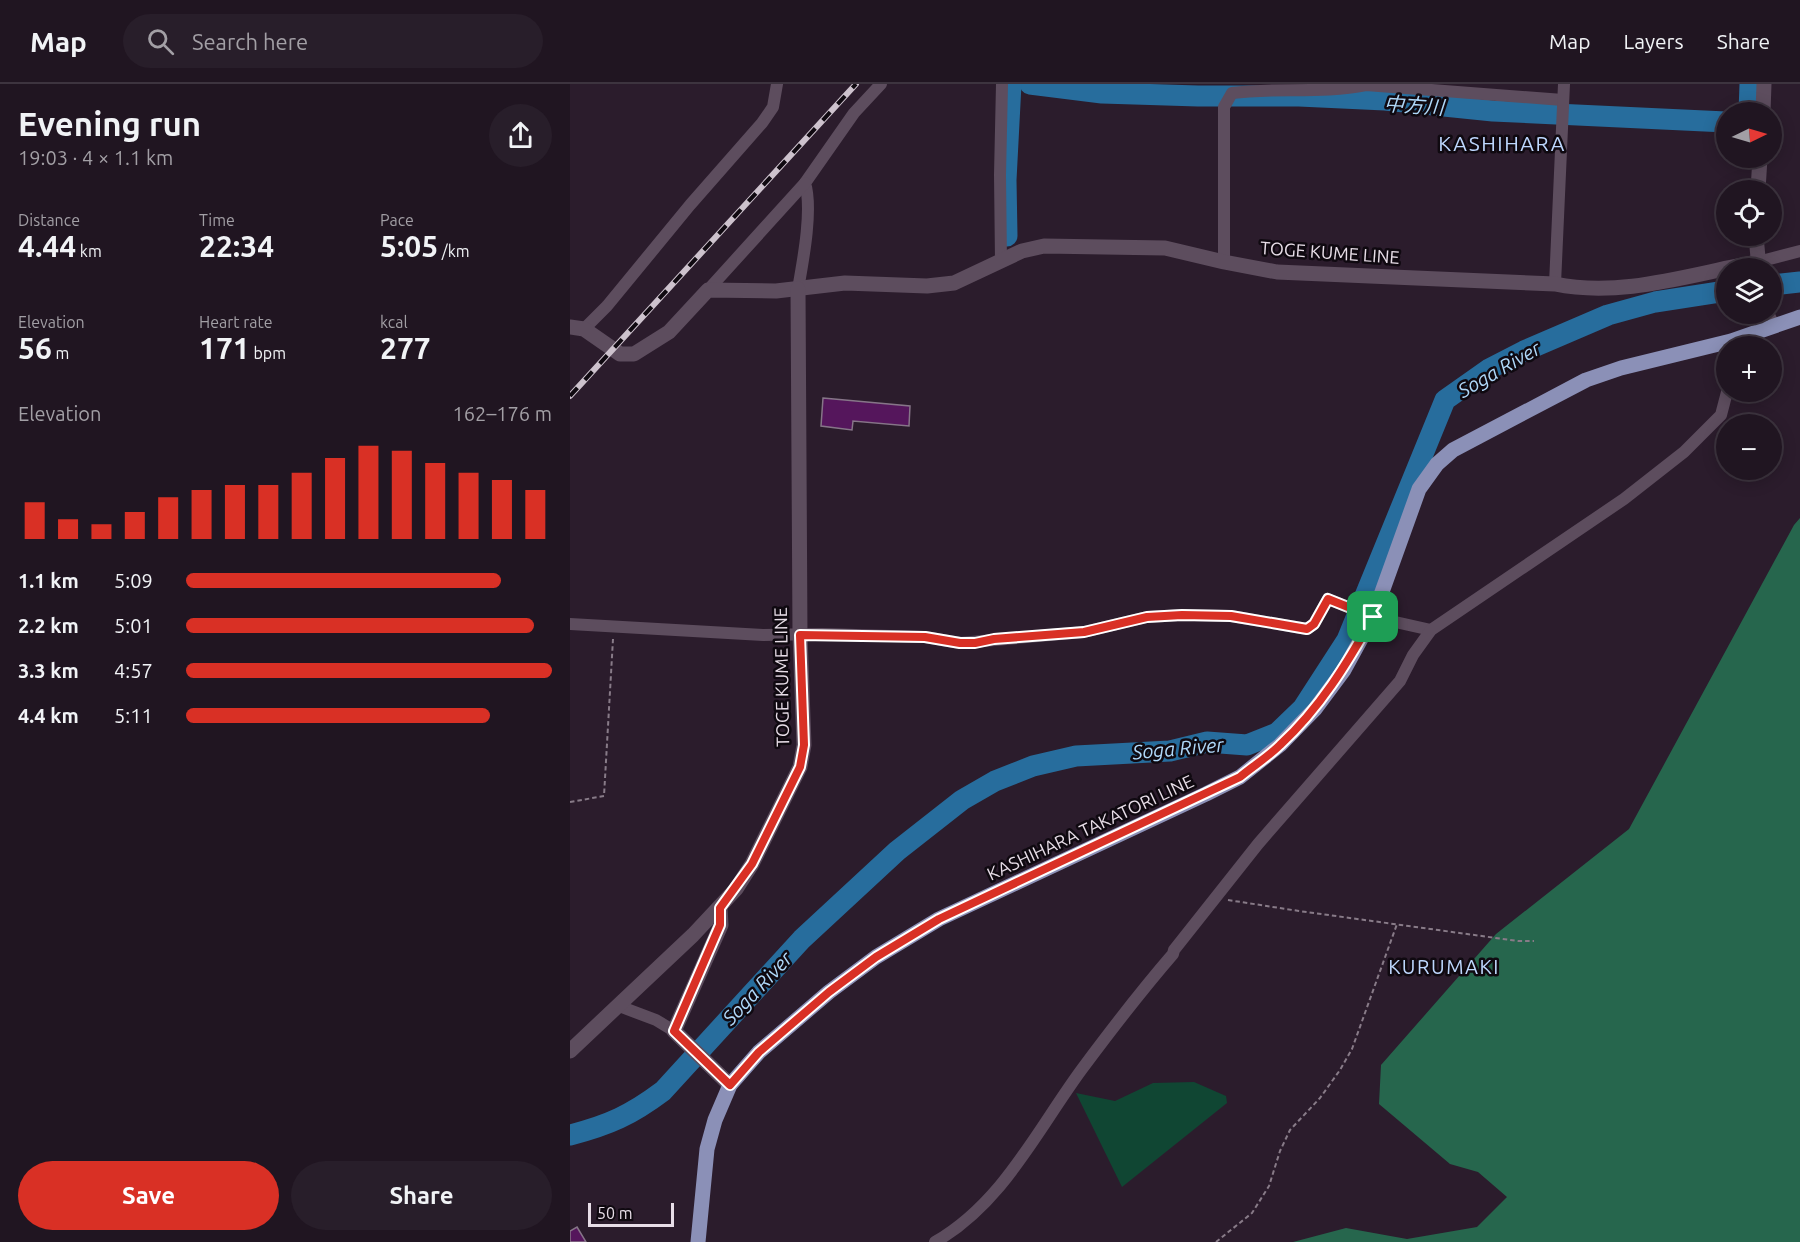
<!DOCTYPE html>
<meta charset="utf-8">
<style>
:root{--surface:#201521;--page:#281e2a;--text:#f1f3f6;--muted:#a29fa5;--line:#3d343f;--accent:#d93025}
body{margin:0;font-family:Ubuntu,"Noto Sans JP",sans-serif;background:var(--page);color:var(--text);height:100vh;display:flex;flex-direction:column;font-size:22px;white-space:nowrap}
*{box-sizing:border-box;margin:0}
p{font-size:20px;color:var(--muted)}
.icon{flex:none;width:33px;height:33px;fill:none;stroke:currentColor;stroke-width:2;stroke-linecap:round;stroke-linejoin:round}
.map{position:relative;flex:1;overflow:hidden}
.drawer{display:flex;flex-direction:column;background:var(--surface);width:570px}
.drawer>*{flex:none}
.needle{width:39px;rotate:85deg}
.fabs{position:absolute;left:1146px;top:18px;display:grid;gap:12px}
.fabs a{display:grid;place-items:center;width:66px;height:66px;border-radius:50%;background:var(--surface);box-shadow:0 3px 15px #0003,0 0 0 2px var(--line);font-size:30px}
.scale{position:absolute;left:18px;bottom:15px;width:86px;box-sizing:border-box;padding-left:6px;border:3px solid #e8dee8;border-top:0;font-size:16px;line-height:21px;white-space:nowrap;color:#e8dee8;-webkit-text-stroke:4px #0f0910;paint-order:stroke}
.pin{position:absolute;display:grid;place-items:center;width:51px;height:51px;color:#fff;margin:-26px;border-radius:12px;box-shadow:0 3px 9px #0006}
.round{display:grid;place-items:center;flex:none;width:63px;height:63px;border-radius:32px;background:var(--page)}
.summary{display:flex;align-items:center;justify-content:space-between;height:102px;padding:0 18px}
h1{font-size:33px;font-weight:700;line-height:45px}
.figures{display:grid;grid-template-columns:repeat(3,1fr);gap:9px;height:102px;padding:6px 18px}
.figures div{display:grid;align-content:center}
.figures b{font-size:30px;font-weight:700}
.figures small{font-size:16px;font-weight:400}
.figures p{font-size:16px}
.chart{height:168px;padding:12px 18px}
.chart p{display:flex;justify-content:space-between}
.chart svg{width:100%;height:108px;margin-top:6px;stroke:var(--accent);stroke-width:6}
.primary-button{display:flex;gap:12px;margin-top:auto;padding:12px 18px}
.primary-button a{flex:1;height:69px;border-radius:36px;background:var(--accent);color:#fff;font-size:24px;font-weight:700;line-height:69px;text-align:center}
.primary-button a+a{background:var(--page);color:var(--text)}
ul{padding:0 18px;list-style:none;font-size:20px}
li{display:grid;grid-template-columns:96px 72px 1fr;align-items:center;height:45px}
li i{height:15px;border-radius:8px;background:var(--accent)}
header{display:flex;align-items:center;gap:36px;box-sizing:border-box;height:84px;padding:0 30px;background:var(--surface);border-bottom:2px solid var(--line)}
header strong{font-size:28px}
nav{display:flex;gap:33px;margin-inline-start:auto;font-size:21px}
.search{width:420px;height:54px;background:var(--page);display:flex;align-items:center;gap:15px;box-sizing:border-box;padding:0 21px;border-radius:33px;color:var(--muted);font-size:22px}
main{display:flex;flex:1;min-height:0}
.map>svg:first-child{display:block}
.green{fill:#104633}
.forest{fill:#26664d}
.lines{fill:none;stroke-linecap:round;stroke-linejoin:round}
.river{stroke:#276d9d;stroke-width:21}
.building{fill:#55165c;stroke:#867588;stroke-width:1.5}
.path{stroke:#887b88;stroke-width:2;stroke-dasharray:4.5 3;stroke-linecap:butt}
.minor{stroke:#5d4d5e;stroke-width:12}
.secondary{stroke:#5d4d5e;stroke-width:15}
.primary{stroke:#8b90b7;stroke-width:15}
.rail-casing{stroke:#cdc2cd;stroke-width:6}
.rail{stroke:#0f0910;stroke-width:4;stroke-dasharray:11;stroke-linecap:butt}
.route-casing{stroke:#fff;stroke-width:12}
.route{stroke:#d93025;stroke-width:8}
.labels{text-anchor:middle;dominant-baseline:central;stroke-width:5;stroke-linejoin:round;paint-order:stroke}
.street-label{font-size:18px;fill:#e8dee8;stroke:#0f0910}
.water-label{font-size:20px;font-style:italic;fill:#afd8f9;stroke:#0f0910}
.neighbourhood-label{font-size:20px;letter-spacing:1.5px;fill:#bed7fe;stroke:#0f0910}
.quarter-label{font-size:21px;letter-spacing:1.5px;fill:#bed7fe;stroke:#0f0910}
</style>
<header>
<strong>Map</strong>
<div class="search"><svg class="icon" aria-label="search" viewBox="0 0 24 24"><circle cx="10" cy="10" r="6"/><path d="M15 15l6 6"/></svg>Search here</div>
<nav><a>Map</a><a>Layers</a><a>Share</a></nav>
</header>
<main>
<section class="drawer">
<div class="summary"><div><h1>Evening run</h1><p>19:03 · 4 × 1.1 km</p></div><a class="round"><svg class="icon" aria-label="share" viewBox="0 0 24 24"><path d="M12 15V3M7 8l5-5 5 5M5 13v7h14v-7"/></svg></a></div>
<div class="figures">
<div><p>Distance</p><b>4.44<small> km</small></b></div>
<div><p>Time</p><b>22:34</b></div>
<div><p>Pace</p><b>5:05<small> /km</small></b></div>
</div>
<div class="figures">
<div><p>Elevation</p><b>56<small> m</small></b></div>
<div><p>Heart rate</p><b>171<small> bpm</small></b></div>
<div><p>kcal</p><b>277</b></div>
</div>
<div class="chart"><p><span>Elevation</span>162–176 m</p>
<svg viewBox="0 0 160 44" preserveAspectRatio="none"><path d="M5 44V29M15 44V36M25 44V38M35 44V33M45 44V27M55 44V24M65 44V22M75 44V22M85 44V17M95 44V11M105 44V6M115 44V8M125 44V13M135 44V17M145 44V20M155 44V24"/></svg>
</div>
<ul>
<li><b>1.1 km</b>5:09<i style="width:86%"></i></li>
<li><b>2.2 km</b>5:01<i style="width:95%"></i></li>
<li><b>3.3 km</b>4:57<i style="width:100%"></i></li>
<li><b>4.4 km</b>5:11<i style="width:83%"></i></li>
</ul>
<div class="primary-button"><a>Save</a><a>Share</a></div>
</section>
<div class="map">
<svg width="1230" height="1158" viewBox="0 0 1230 1158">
<rect width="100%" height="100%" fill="#2b1c2c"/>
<path class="green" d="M 624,998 L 656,1012 L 657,1019 L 552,1103 L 506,1009 L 545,1017 L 583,999 Z"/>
<path class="forest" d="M 1230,434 L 1230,1158 L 723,1158 L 776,1144 L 837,1155 L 907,1143 L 937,1113 L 908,1088 L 880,1080 L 809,1020 L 811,981 L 926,850 L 1059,745 L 1224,441 Z"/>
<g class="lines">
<g class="river">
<path d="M 460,0 L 532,9 L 628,12 L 729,12 L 815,16 L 923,27 L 1156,38"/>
<path d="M 1179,28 L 1180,0"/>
<path d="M 437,152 L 436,96 L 441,0"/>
<path d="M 1202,201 L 1230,198"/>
<path d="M 0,1051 C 39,1041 61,1031 93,1007 L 232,855 L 327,767 L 392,716 L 425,697 L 463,682 L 506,672 L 600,667 L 637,658 L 677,661 L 707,649 L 733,624 L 777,556 L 875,316 L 919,285 L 954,267 L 1038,231 L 1085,218 L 1156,207"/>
</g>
</g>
<g class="building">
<path d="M 253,314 L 340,322 L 339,342 L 283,337 L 282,346 L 251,342 Z"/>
<path d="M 7,1143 L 16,1158 L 0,1158 L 0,1147 Z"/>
</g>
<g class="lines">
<g class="path">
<path d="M 0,718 L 34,712 L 43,555"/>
<path d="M 658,816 L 729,827 L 948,857 L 964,857"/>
<path d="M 646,1158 L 682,1129 L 699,1102 L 710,1067 L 720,1046 L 750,1014 L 770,986 L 782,965 L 827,840"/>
</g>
<g class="minor">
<path d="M 431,177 L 430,91 L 432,0"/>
<path d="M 654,178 L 654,23 L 662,9 C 707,3 752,10 796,1 L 993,16"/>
<path d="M 1188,178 L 1230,167"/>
<path d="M 985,200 L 994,0"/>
<path d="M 228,205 C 233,177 243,125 235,99 L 284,29 L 311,0"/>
<path d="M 138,206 L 235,99"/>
<path d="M 14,245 L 37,222 L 120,121 L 192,39 L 203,23 L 207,0"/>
<path d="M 1181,249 L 1181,262"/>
<path d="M 0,540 L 193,551 L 252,550 L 355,553 L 390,559 L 514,548 L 577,533 L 612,531 L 661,532 L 737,545 L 744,540 L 758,515 L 803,533 L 861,546"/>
<path d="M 49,922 L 86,936 L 104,947"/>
<path d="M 365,1158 C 433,1119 467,1046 512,985 C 541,946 571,907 603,870 L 604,866 L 688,760 L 830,597 L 843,571 L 861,546 L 1054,415 L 1114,368 L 1151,331 L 1157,308"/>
</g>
<g class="secondary">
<path d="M 1193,28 L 1194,0"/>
<path d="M 1188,106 L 1190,74"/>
<path d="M 1186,152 L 1189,184"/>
<path d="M 1197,230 L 1202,241"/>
<path d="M 0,243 L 14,245 L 50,270 L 64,270 L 99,248 L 138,206 L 206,207 L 275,199 L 357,202 L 384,199 L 452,167 L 474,162 L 595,164 L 654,178 L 707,188 L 985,200 C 1052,214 1121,190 1188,178"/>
<path d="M 150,824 L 151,841 L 104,947 L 160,1001"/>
<path d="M 0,967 L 123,851 L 166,805 L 182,780 L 230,683 L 234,661 L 230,551 L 228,205"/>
</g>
<path class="primary" d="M 128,1158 L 137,1065 L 145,1036 L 160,1001 L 189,968 L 259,908 L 306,873 L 369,835 L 636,710 L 670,693 L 710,661 L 745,625 L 774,586 L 803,533 L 849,405 L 867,380 L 883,366 L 1016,296 L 1051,284 L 1161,257 L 1230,233"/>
<defs>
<path id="rail" d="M 0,312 L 286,0"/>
</defs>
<use href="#rail" class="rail-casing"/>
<use href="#rail" class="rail"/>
</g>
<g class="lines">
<defs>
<path id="route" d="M 758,515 L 803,533 C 777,580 750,624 710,661 C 698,673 683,682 670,693 L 369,835 L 306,873 L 259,908 L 189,968 L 160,1001 L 104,947 L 150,841 L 150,824 L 182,780 L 230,683 L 234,661 L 230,551 L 355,553 L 390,559 L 405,559 L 424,555 L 514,548 L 577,533 L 612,531 L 661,532 L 737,545 L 744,540 Z"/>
</defs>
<use href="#route" class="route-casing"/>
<use href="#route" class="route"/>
</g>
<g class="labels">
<g class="street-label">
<text transform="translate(760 168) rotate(4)">TOGE KUME LINE</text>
<text transform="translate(211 593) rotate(-91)">TOGE KUME LINE</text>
<text transform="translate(520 743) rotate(-25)">KASHIHARA TAKATORI LINE</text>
</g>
<g class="water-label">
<text transform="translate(844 21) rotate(4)">中方川</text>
<text transform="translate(929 285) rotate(-30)">Soga River</text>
<text transform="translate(608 664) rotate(-5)">Soga River</text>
<text transform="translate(187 904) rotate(-47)">Soga River</text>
</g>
<g class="neighbourhood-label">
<text x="874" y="882">KURUMAKI</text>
</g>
<g class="quarter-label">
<text x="932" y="59">KASHIHARA</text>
</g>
</g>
</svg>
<div class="fabs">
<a><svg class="needle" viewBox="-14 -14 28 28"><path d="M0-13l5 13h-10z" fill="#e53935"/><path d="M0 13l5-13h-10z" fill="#a29fa5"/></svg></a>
<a><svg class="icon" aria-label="locate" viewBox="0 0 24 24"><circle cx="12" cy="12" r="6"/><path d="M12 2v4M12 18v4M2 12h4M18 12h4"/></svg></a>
<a><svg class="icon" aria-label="layers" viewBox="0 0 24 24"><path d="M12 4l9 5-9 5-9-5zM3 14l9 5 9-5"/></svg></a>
<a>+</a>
<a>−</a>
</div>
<div class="scale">50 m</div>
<div class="pin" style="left:803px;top:533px;background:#1e9e55"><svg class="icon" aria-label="arrive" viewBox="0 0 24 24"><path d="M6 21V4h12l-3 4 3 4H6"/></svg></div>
</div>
</main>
